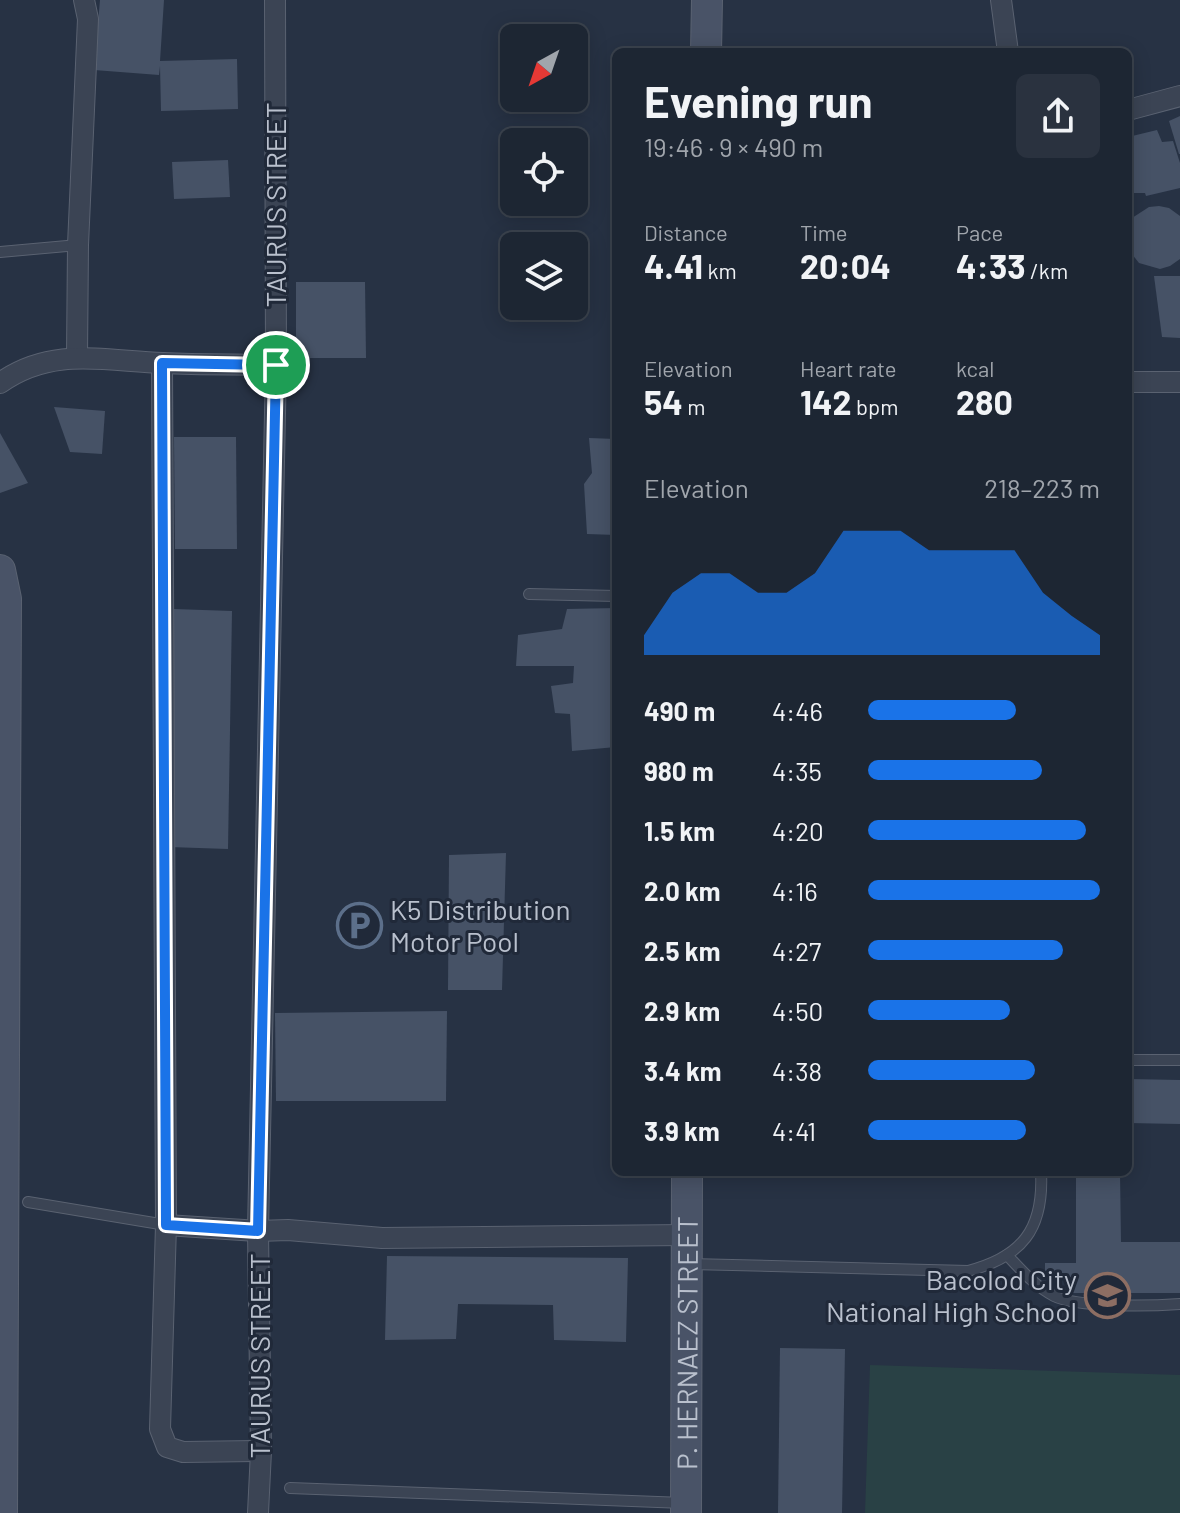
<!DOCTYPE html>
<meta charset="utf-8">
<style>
:root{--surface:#1d2633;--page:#2a323f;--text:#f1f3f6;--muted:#a0a5ac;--line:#3b434e;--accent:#1a73e8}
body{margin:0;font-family:Barlow,sans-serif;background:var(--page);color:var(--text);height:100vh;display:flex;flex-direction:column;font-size:30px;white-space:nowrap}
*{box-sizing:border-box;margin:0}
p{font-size:26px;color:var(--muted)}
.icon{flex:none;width:44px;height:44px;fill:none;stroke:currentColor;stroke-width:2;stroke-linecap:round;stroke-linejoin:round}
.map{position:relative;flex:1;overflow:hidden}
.details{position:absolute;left:612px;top:48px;width:520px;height:1128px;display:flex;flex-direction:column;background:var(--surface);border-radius:12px;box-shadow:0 4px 20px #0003,0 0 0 2px var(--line)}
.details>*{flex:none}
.needle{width:52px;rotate:220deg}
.fabs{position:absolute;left:500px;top:24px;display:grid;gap:16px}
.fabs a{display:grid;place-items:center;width:88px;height:88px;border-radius:12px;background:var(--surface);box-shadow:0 4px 20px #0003,0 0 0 2px var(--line);font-size:40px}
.pin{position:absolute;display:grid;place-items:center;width:68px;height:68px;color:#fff;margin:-34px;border:4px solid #fff;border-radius:50%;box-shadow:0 2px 8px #0007}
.round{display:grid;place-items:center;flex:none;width:84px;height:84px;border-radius:12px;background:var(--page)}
.summary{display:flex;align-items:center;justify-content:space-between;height:136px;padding:0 32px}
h1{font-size:44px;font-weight:700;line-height:60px}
.figures{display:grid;grid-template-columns:repeat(3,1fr);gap:12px;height:136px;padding:8px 32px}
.figures div{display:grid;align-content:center}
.figures b{font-size:34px;font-weight:700}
.figures small{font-size:22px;font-weight:400}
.figures p{font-size:22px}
.chart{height:224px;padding:16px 32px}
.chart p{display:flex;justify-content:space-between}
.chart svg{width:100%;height:144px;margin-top:8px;fill:var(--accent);opacity:.7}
ul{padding:0 32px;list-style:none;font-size:26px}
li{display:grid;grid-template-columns:128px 96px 1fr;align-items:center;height:60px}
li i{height:20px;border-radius:10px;background:var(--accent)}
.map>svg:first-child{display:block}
.green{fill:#294145}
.building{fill:#465266}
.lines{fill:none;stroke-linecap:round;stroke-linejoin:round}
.lane-casing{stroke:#5a6271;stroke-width:12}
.street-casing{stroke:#5a6271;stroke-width:22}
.secondary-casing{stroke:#5a6271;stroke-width:32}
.lane{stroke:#3b4454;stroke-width:10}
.street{stroke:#3b4454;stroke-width:20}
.secondary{stroke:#495367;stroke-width:30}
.route-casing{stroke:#fff;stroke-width:16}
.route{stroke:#1a73e8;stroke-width:10}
.labels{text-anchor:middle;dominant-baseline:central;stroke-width:6;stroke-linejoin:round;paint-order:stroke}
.street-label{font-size:28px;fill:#b9c0cd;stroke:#202939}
.poi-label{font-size:28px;fill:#b9c0cd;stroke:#202939;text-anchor:start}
</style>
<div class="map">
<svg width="1180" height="1513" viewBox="0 0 1180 1513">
<rect width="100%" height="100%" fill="#273244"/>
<path class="green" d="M 870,1365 L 1180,1375 L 1180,1513 L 865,1513 Z"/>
<g class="building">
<path d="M 100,0 L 164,0 L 160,61 L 237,59 L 238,109 L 161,111 L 160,66 L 159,75 L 94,70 Z"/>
<path d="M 1180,116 L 1180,154 L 1179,154 L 1169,121 Z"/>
<path d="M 1157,130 L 1162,142 L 1173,141 L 1180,163 L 1180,188 L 1146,196 L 1145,193 L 1128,193 L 1128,159 L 1133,159 L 1128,137 Z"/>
<path d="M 228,160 L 230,197 L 174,199 L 172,162 Z"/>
<path d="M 1159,206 L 1169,208 L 1180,216 L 1180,259 L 1170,266 L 1160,269 L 1139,263 L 1128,249 L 1128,226 L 1132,218 L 1149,207 Z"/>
<path d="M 1154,276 L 1180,276 L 1180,338 L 1162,337 Z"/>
<path d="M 296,282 L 365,282 L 366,358 L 296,358 Z"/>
<path d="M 54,407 L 105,411 L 102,454 L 70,452 Z"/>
<path d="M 0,433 L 28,483 L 0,493 Z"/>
<path d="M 174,437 L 236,437 L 237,549 L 175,549 Z"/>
<path d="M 589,438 L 616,439 L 616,535 L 587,534 L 584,484 L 592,473 Z"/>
<path d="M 616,608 L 616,747 L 572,751 L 570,714 L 555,713 L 551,686 L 573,683 L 574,666 L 516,666 L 518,635 L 562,629 L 567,609 Z"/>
<path d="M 174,609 L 232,611 L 228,849 L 169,847 Z"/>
<path d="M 506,853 L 502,990 L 448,990 L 449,855 Z"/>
<path d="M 447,1011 L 446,1101 L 276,1101 L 275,1013 Z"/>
<path d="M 1128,1079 L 1180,1080 L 1180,1124 L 1128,1123 Z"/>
<path d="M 1076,1172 L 1120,1172 L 1121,1242 L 1180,1242 L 1180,1293 L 1070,1293 L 1071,1277 L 1045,1277 L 1045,1263 L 1076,1263 Z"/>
<path d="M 387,1256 L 628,1258 L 626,1342 L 554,1340 L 553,1305 L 458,1304 L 456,1339 L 385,1340 Z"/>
<path d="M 780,1348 L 845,1349 L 842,1513 L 778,1513 Z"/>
</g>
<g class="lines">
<defs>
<g id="lane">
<path d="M 0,252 L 78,245"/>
<path d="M 529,594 L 616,596"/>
<path d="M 1128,1060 L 1180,1060"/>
<path d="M 28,1202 L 166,1225"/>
<path d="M 1007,1255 C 1022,1271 1035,1286 1054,1296 C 1078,1308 1152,1306 1180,1304"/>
<path d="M 690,1264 L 968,1271 C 1022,1257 1044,1229 1041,1172"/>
<path d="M 290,1488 L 684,1503"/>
</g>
<g id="street">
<path d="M 1001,0 L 1008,52"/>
<path d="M 1128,110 L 1180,96"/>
<path d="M 77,356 L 78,245 L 88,19 L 84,0"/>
<path d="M 162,363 L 166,1225 L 160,1429 L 167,1447 L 183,1452 L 261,1451"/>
<path d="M 1128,382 L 1180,382"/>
<path d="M 0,383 C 52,346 105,361 163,363 C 201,365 238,364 276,365"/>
<path d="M 166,1225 L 258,1231 L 288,1230 L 382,1238 L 686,1235"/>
<path d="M 258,1513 L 261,1451 L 258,1231 L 276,365 L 275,0"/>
</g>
<g id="secondary">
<path d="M 706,52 L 707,0"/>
<path d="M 0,570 L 6,599 L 2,1513"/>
<path id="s1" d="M 686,1513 L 687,1172"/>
</g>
</defs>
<use href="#lane" class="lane-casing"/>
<use href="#street" class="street-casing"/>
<use href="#secondary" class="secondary-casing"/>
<use href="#lane" class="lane"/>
<use href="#street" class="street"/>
<use href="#secondary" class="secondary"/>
</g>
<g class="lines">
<defs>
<path id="route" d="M 162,363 L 276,365 L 258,1231 L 166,1225 Z"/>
</defs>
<use href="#route" class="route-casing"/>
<use href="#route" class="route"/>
</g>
<defs>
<symbol id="parking-ring" viewBox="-11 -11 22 22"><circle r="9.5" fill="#202939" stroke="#5c6f8a" stroke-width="1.5"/><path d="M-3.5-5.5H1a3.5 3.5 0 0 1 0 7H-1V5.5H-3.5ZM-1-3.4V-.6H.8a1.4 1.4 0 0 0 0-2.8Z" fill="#5c6f8a"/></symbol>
<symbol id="school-ring" viewBox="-11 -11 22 22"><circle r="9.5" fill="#202939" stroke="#8d6e63" stroke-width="1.5"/><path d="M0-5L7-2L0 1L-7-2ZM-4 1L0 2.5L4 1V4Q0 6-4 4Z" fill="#8d6e63"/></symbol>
</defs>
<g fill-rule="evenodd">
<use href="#parking-ring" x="334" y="900" width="51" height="51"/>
<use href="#school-ring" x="1082" y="1270" width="51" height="51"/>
</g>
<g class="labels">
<g class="street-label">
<text transform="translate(275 205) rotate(-90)">TAURUS STREET</text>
<text stroke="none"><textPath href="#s1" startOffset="170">P. HERNAEZ STREET</textPath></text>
<text transform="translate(259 1356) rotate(-90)">TAURUS STREET</text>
</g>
<g class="poi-label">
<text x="390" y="909">K5 Distribution<tspan x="390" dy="32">Motor Pool</tspan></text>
<text x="1077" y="1279" text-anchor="end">Bacolod City<tspan x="1077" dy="32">National High School</tspan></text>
</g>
</g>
</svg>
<div class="fabs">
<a><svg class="needle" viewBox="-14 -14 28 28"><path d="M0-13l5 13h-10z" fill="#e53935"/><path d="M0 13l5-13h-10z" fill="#a0a5ac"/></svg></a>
<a><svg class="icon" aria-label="locate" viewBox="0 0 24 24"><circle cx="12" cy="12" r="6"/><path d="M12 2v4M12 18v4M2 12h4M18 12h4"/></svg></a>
<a><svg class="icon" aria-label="layers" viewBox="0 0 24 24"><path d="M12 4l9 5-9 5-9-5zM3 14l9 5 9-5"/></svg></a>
</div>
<div class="pin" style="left:276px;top:365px;background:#1e9e55"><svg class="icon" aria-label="arrive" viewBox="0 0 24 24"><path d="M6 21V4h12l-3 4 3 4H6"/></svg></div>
<section class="details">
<div class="summary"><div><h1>Evening run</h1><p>19:46 · 9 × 490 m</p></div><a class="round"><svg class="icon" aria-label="share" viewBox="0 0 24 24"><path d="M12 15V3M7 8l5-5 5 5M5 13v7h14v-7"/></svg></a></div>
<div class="figures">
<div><p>Distance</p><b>4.41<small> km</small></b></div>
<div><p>Time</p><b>20:04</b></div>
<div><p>Pace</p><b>4:33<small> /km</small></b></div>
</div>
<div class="figures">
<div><p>Elevation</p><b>54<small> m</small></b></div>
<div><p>Heart rate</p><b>142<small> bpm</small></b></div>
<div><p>kcal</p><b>280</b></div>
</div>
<div class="chart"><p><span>Elevation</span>218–223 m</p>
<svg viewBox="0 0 160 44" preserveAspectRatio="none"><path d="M0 44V38L10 25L20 19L30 19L40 25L50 25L60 19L70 6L80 6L90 6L100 12L110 12L120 12L130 12L140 25L150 32L160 38V44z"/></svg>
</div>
<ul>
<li><b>490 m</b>4:46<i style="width:64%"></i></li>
<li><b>980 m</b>4:35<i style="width:75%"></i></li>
<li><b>1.5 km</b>4:20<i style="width:94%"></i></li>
<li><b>2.0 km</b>4:16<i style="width:100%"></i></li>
<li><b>2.5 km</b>4:27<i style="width:84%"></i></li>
<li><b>2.9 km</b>4:50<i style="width:61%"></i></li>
<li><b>3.4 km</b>4:38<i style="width:72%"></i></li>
<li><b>3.9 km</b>4:41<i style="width:68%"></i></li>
</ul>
</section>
</div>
